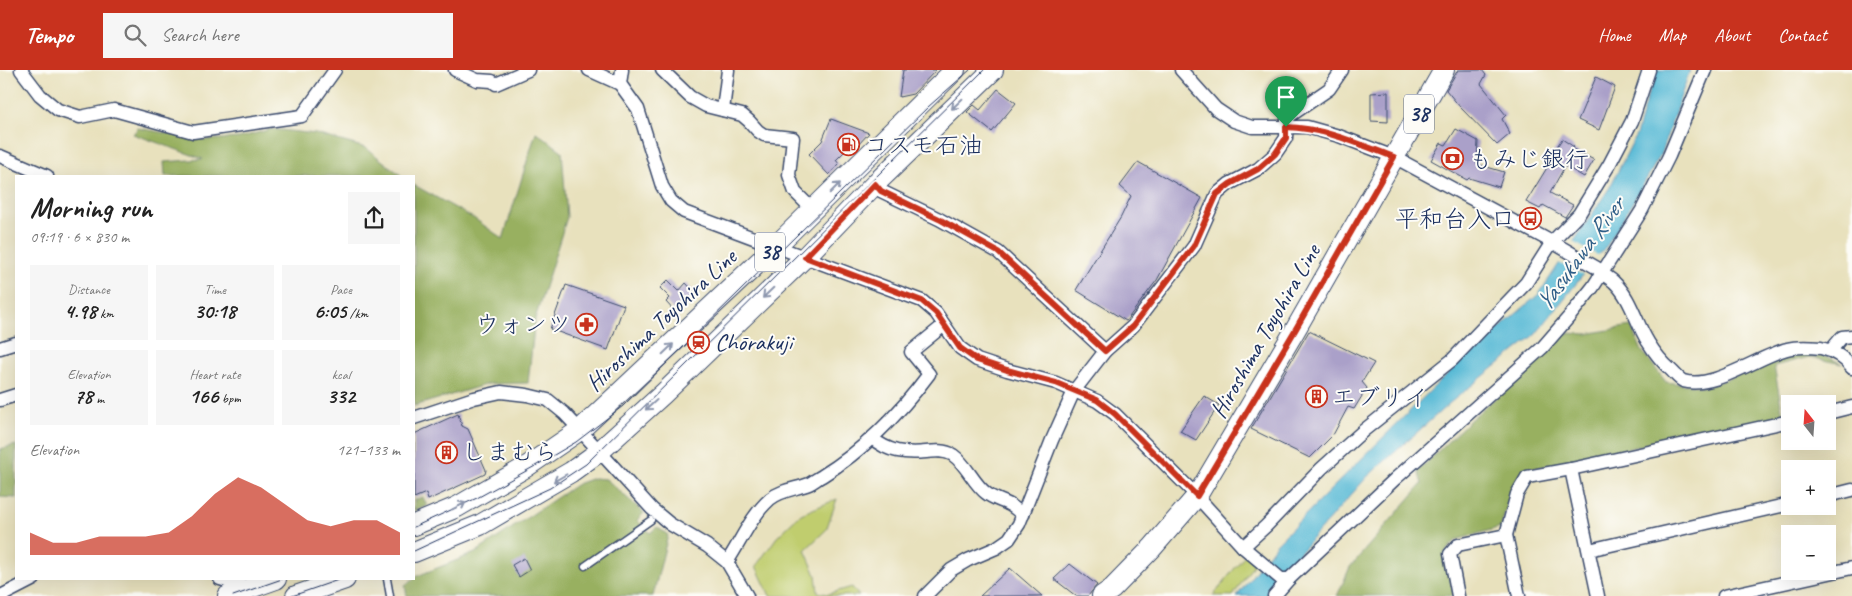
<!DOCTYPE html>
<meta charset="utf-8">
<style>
:root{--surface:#fff;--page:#f6f6f6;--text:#222;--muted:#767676;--accent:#c8321e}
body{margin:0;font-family:Caveat,"Klee One",sans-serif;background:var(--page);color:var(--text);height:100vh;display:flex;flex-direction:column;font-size:19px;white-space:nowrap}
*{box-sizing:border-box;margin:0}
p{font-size:16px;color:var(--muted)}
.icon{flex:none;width:28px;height:28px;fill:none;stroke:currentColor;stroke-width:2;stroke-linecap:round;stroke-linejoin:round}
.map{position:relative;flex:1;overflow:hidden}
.drawer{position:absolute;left:15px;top:105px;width:400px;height:405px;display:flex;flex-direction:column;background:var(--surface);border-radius:0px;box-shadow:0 5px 20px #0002}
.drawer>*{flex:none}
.needle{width:32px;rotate:343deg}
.tools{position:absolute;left:1781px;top:325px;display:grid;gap:10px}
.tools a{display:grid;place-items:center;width:55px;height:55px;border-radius:0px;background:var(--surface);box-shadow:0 5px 20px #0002;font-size:25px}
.pin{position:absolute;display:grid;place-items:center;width:42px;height:42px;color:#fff;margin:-51px -21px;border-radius:50% 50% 50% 0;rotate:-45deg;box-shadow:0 0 5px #0007}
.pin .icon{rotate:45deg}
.round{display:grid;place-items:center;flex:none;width:52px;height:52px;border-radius:0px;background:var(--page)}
.head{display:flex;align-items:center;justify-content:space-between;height:85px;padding:0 15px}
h1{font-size:28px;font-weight:700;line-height:38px}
.metrics{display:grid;grid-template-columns:repeat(3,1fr);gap:8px;height:85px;padding:5px 15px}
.metrics div{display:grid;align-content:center;border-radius:0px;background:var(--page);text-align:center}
.metrics b{font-size:21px;font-weight:700}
.metrics small{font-size:14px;font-weight:400}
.metrics p{font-size:14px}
.chart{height:140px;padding:10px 15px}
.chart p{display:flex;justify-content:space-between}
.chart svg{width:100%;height:90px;margin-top:5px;fill:var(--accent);opacity:.7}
header{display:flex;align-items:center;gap:30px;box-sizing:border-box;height:70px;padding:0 25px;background:var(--accent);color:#fff}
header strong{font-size:24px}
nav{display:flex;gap:28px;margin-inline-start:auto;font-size:18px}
.search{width:350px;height:45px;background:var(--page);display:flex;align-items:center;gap:12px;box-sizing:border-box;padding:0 18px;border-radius:0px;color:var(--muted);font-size:19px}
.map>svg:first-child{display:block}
.green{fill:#c0cd6e;stroke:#6e7e66}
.forest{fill:#98b061;stroke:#5a7060}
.water{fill:#56b9d5;stroke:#38749a}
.pier{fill:#e8e1bd}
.building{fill:#aaa0c9}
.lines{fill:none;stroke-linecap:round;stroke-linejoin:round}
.service-casing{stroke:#3a4a6c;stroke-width:9}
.minor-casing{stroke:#3a4a6c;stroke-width:15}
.primary-casing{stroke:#3a4a6c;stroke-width:22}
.service{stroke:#fff;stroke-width:6}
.minor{stroke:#fff;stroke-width:12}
.primary{stroke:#fff;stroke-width:20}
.tram{stroke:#1b2f5e;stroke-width:1}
.oneway{stroke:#8d97ae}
.route-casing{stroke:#fff;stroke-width:10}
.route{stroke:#c8321e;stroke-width:6}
.labels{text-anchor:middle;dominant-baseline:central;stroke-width:4;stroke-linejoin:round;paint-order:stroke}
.shield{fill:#fdfcf7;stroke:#5f6c8c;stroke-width:1}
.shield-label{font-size:22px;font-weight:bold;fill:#1b2f5e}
.poi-label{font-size:24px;fill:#1b2f5e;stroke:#fdfcf7;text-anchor:start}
.street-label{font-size:24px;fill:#1b2f5e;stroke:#fdfcf7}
.water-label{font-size:25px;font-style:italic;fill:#305f88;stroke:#fdfcf7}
</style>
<header>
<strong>Tempo</strong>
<div class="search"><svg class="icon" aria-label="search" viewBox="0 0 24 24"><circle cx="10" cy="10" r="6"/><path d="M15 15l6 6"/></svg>Search here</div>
<nav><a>Home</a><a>Map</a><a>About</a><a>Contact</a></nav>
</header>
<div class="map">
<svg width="1852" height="526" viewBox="0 0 1852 526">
<rect width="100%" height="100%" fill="#fdfcf7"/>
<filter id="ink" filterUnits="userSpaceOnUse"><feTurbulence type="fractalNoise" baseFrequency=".02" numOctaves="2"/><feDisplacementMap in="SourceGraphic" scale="10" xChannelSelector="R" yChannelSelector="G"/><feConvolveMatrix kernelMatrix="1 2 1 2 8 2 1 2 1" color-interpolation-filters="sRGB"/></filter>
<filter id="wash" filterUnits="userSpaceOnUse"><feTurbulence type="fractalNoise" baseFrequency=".0096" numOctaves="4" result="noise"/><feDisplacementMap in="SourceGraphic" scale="20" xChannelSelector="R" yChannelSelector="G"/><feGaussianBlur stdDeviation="1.12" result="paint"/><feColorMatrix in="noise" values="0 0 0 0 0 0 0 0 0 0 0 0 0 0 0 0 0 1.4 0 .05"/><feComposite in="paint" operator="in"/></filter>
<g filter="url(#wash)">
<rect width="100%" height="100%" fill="#e8e1bd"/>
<g class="green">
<path d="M 837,429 L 826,460 L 805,480 L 816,505 L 818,522 L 828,524 L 852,517 L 859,526 L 770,526 L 756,496 L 777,467 L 801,444 Z"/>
<path d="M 1245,485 L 1255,492 L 1233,526 L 1213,526 Z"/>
</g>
<g class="forest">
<path d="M 138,58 L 204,70 L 239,68 L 271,59 L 316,64 L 366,78 L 402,106 L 165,106 L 164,92 L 203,89 L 133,64 Z"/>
<path d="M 536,62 L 562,81 L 567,147 L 535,249 L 528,313 L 488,314 L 414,336 L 414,115 L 475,149 L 503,169 Z"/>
<path d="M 1631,256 L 1642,281 L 1666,312 L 1706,317 L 1794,284 L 1814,280 L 1842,294 L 1809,287 L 1774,296 L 1783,346 L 1526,400 C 1513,418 1506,436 1501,457 L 1456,470 L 1444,484 L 1454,526 L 1337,526 L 1350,497 L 1422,414 L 1418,401 L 1470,350 L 1524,303 L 1566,263 L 1587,264 Z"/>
<path d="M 16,375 L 16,428 L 0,427 L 0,379 Z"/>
<path d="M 594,408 L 606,409 L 644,443 L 637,450 L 650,463 L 657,457 L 668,465 L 653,526 L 407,526 L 405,515 L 417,506 L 475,483 L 577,414 Z"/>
<path d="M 423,427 L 427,436 L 414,441 L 414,430 Z"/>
</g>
<path class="water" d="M 1655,0 L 1690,0 L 1660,86 L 1608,174 L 1535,265 L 1451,332 L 1367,407 L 1302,480 L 1268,526 L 1237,526 L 1277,473 L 1452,299 L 1539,224 L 1610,117 L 1636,65 Z"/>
<path class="pier" d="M 1571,171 L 1597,185 L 1604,183 L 1584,209 L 1583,205 L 1557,192 Z"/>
<g id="blocks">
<g class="building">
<path d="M 903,0 L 936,0 L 913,24 L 899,27 Z"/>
<path d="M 1458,0 L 1482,0 L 1486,5 L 1481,14 L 1506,45 L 1502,49 L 1510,64 L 1497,75 L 1460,37 L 1446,20 Z"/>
<path d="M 1596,7 L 1615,17 L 1599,60 L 1578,50 Z"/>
<path d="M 998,19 L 1016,33 L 992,62 L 967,42 L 974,35 L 980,40 Z"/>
<path d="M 1388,22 L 1388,52 L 1371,51 L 1371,23 Z"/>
<path d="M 831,49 L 869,63 L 857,76 L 852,74 L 836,90 L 839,94 L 829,105 L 809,84 L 822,71 Z"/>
<path d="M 1456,59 L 1478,71 L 1477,94 L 1504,102 L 1499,117 L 1469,108 L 1467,110 L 1431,90 L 1441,73 L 1446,75 Z"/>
<path d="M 1562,69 L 1574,77 L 1573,79 L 1594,90 L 1584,107 L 1565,96 L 1550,123 L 1573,135 L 1565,147 L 1543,135 L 1540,139 L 1526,132 L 1553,88 L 1550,87 Z"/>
<path d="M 1138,92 L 1202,128 L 1157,210 L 1126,251 L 1076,220 L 1121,147 L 1131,126 L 1120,116 Z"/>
<path d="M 668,210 L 679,221 L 686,213 L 696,224 L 676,243 L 666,232 L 670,228 L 660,218 Z"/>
<path d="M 566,215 L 624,235 L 608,280 L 550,259 Z"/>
<path d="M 1309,261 L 1374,293 L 1362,312 L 1367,318 L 1354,339 L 1348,337 L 1333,365 L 1310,388 L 1251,359 Z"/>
<path d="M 1204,326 L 1219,335 L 1196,370 L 1180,361 Z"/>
<path d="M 458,344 L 462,356 L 468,359 L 486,400 L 485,404 L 428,430 L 426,423 L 414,428 L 414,364 Z"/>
<path d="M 524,488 L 530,500 L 519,507 L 512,495 Z"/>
<path d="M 1070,494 L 1097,515 L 1088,526 L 1076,526 L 1054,509 Z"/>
<path d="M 1010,498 L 1042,526 L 980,526 Z"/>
</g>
</g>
</g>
<g filter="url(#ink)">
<use href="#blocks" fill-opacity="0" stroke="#3a4a6c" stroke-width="1"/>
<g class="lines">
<defs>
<g id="service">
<path d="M 585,496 L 651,450"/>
<path d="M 387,509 L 390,526"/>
</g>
<g id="minor">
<path d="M 21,0 L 40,25 L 58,40 L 80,47 L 114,40 L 193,62 L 302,46 L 335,0"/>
<path d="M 455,0 L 477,10 L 492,11 L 496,14 L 528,0"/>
<path d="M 589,0 L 620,14 L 638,39 L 662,116 L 671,131 L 684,142 L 922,231 L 936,243 L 960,278 L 977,290 L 1007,300 L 1056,313 L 1097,331 L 1115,344 L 1192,421 L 1243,477 L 1281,509 L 1289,509"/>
<path d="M 662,0 L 690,27 L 706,36 L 742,45 L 749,51 L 758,61 L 764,65 L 793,68 L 789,105 L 795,122 L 813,140"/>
<path d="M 1181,0 L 1216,39 L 1234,51 L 1252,57 L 1307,57 L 1339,66 L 1394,87 L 1552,172 L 1597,198 C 1602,205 1609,207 1614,212 C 1631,228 1636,253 1648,272 C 1654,282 1663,293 1672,301 C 1675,304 1679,309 1683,311 C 1713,320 1757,287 1787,279 C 1797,276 1810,277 1821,278 C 1833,281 1844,287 1852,298"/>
<path d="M 620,14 L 622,0"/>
<path d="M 723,40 L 728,0"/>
<path d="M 0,86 L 47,106"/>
<path d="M 875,114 L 881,121 L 939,149 L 998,182 L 1105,281"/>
<path d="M 0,278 L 16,273"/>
<path d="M 1831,280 L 1842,267 L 1852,266"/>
<path d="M 0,330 L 16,325"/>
<path d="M 1828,343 L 1852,337"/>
<path d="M 414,348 L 474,328 L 501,322 L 527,325 L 548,330 L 564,343 L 580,360 L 652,439 L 670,454 L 707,476 L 727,492 L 747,526"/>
<path d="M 872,368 C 888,382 905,384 926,382 C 935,381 945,380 953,385 C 967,395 973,413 986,423 C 993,429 1003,431 1010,435 C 1015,438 1019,442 1023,445"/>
<path d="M 1571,399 L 1598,526"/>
<path d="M 1828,426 L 1852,420"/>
<path d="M 1506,465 L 1519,526"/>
<path d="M 1243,477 L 1266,456 L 1321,399 L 1363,361 L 1452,290 L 1526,213 L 1552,172 L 1579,144 L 1609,95 L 1632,51 L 1649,0"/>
<path d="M 1589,480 L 1790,434"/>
<path d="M 727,492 C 741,471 751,446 770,429 C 781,420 796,419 809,414 C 813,412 818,408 822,406 C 864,380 900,343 929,304 L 911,282 L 944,255"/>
<path d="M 220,509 L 252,518"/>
<path d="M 1,526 L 34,509"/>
<path d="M 925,526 L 951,500 L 968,490 L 996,478 L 1009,469 L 1019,454 L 1052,370 L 1074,321 L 1105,281 L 1133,256 L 1194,176 L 1217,124 L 1229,114 L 1258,99 L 1275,84 L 1286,68 L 1287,50 L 1291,45 L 1329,19 L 1342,0"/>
<path d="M 1274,526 L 1289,509 L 1395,409 L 1542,278 L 1569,247 L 1593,217 L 1642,140 L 1669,86 L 1705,0"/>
<path d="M 1458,526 L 1450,484 L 1458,475 L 1506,465 L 1517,424 L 1527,407 L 1571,399 L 1790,351"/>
<path d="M 1724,526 L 1852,498"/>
</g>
<g id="primary">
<path d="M 414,455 L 457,437 L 526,397 L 580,360 L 776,176 L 955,0"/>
<path d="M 414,482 L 480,455 L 571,402 L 600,381 L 663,324 L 805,187 L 875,114 L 993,0"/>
<path d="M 228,526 L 276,509"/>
<path d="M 296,526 L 345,509"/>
<path d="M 1102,526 L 1112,519 L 1152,478 L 1197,426 L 1294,262 L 1444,0"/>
</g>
</defs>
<use href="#service" class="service-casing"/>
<use href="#minor" class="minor-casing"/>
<use href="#primary" class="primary-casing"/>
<use href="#service" class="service"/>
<use href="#minor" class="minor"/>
<use href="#primary" class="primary"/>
<g class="tram">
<path d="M 414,457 L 477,428 L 537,395 L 576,372 L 623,336 L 797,165 L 928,37 L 970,0"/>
<path d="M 414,481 L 550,418 L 586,394 L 984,0"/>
<path d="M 233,526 L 282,509"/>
<path d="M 292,526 L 341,509"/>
</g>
</g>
<defs><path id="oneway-shaft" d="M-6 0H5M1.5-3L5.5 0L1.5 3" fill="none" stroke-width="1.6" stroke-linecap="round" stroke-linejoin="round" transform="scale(1.25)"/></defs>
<g class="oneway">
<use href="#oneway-shaft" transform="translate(957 34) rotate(136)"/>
<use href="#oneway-shaft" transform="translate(835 118) rotate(-45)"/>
<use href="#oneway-shaft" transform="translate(768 223) rotate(136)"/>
<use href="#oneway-shaft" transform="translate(668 279) rotate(-44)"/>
<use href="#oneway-shaft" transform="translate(651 335) rotate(138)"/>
<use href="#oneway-shaft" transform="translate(560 408) rotate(150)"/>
<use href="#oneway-shaft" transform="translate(459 436) rotate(-27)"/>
</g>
</g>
<g class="lines" filter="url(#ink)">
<defs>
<path id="route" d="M 1286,57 C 1325,58 1359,74 1394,87 L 1294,262 L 1197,426 L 1115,344 L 1097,330 L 1056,313 L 1007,300 L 977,290 L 960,278 L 936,243 L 922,231 L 805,187 L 875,114 L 881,121 L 939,149 L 998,182 L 1105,281 L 1133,256 L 1194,176 L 1217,124 L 1230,114 L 1258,99 L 1275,84 L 1286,68 Z"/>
</defs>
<use href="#route" class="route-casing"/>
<use href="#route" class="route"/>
</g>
<defs>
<symbol id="fuel-ring" viewBox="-11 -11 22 22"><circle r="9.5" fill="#fdfcf7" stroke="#c8321e" stroke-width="1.5"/><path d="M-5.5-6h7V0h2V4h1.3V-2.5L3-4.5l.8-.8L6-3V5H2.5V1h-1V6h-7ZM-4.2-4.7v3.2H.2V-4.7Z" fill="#c8321e"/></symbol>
<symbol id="bank-ring" viewBox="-11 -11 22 22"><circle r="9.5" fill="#fdfcf7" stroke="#c8321e" stroke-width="1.5"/><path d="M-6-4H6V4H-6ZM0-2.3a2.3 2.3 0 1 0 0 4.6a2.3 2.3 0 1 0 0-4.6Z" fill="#c8321e"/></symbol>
<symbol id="bus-ring" viewBox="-11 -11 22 22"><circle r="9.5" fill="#fdfcf7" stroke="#c8321e" stroke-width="1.5"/><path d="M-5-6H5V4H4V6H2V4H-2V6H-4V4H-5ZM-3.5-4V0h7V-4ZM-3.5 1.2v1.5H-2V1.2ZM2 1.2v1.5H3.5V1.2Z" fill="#c8321e"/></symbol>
<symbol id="pharmacy-ring" viewBox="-11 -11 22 22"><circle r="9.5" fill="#fdfcf7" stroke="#c8321e" stroke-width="1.5"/><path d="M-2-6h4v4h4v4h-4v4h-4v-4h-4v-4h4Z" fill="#c8321e"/></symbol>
<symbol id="station-ring" viewBox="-11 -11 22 22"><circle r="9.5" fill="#fdfcf7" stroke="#c8321e" stroke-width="1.5"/><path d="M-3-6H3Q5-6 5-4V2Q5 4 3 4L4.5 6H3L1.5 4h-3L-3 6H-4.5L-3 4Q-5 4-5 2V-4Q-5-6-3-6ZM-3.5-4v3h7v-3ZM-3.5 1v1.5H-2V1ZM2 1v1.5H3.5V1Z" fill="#c8321e"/></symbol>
<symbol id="building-ring" viewBox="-11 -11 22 22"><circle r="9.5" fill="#fdfcf7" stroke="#c8321e" stroke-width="1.5"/><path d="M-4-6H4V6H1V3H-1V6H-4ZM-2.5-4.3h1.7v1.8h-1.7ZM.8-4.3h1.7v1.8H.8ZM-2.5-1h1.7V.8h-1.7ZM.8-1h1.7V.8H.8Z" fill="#c8321e"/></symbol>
</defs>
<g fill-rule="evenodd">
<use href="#fuel-ring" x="836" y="62" width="25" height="25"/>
<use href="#bank-ring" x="1440" y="76" width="25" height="25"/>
<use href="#bus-ring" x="1518" y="136" width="25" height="25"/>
<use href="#pharmacy-ring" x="574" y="242" width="25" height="25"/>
<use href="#station-ring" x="686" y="260" width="25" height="25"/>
<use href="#building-ring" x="1304" y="314" width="25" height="25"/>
<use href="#building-ring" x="434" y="370" width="25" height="25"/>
</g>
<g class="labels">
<g class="shield">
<rect x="1404" y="24.5" width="30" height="39" rx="4"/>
<rect x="755" y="162.5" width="30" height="39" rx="4"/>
</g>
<g class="shield-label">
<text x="1419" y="44">38</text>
<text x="770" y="182">38</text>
</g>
<g class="poi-label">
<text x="864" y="75">コスモ石油</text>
<text x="1469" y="89">もみじ銀行</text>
<text x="1515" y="149" text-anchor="end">平和台入口</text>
<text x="571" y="254" text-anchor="end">ウォンツ</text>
<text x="715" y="272">Chōrakuji</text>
<text x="1332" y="327">エブリイ</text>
<text x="462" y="382">しまむら</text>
</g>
<g class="street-label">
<text transform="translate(661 250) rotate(-43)">Hiroshima Toyohira Line</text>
<text transform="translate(1265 261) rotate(-60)">Hiroshima Toyohira Line</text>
</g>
<g class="water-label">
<text transform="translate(1580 184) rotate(-54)">Yasukawa River</text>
</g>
</g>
</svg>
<div class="tools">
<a><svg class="needle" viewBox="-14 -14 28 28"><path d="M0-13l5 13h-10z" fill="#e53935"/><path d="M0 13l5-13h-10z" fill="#767676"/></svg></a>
<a>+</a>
<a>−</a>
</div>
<div class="pin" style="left:1286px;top:57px;background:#1e9e55"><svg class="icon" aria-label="arrive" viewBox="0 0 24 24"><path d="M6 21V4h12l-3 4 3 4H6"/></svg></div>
<section class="drawer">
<div class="head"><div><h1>Morning run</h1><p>09:19 · 6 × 830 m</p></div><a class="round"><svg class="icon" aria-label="share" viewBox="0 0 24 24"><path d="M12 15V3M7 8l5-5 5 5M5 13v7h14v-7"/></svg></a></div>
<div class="metrics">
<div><p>Distance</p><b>4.98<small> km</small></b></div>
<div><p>Time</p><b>30:18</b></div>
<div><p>Pace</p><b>6:05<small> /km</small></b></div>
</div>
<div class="metrics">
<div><p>Elevation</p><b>78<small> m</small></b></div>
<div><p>Heart rate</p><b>166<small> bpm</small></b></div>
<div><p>kcal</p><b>332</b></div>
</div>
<div class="chart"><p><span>Elevation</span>121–133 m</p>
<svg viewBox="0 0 160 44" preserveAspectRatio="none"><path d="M0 44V33L10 38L20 38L30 35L40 35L50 35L60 33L70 25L80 14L90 6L100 11L110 19L120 27L130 30L140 27L150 27L160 33V44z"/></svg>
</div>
</section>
</div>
